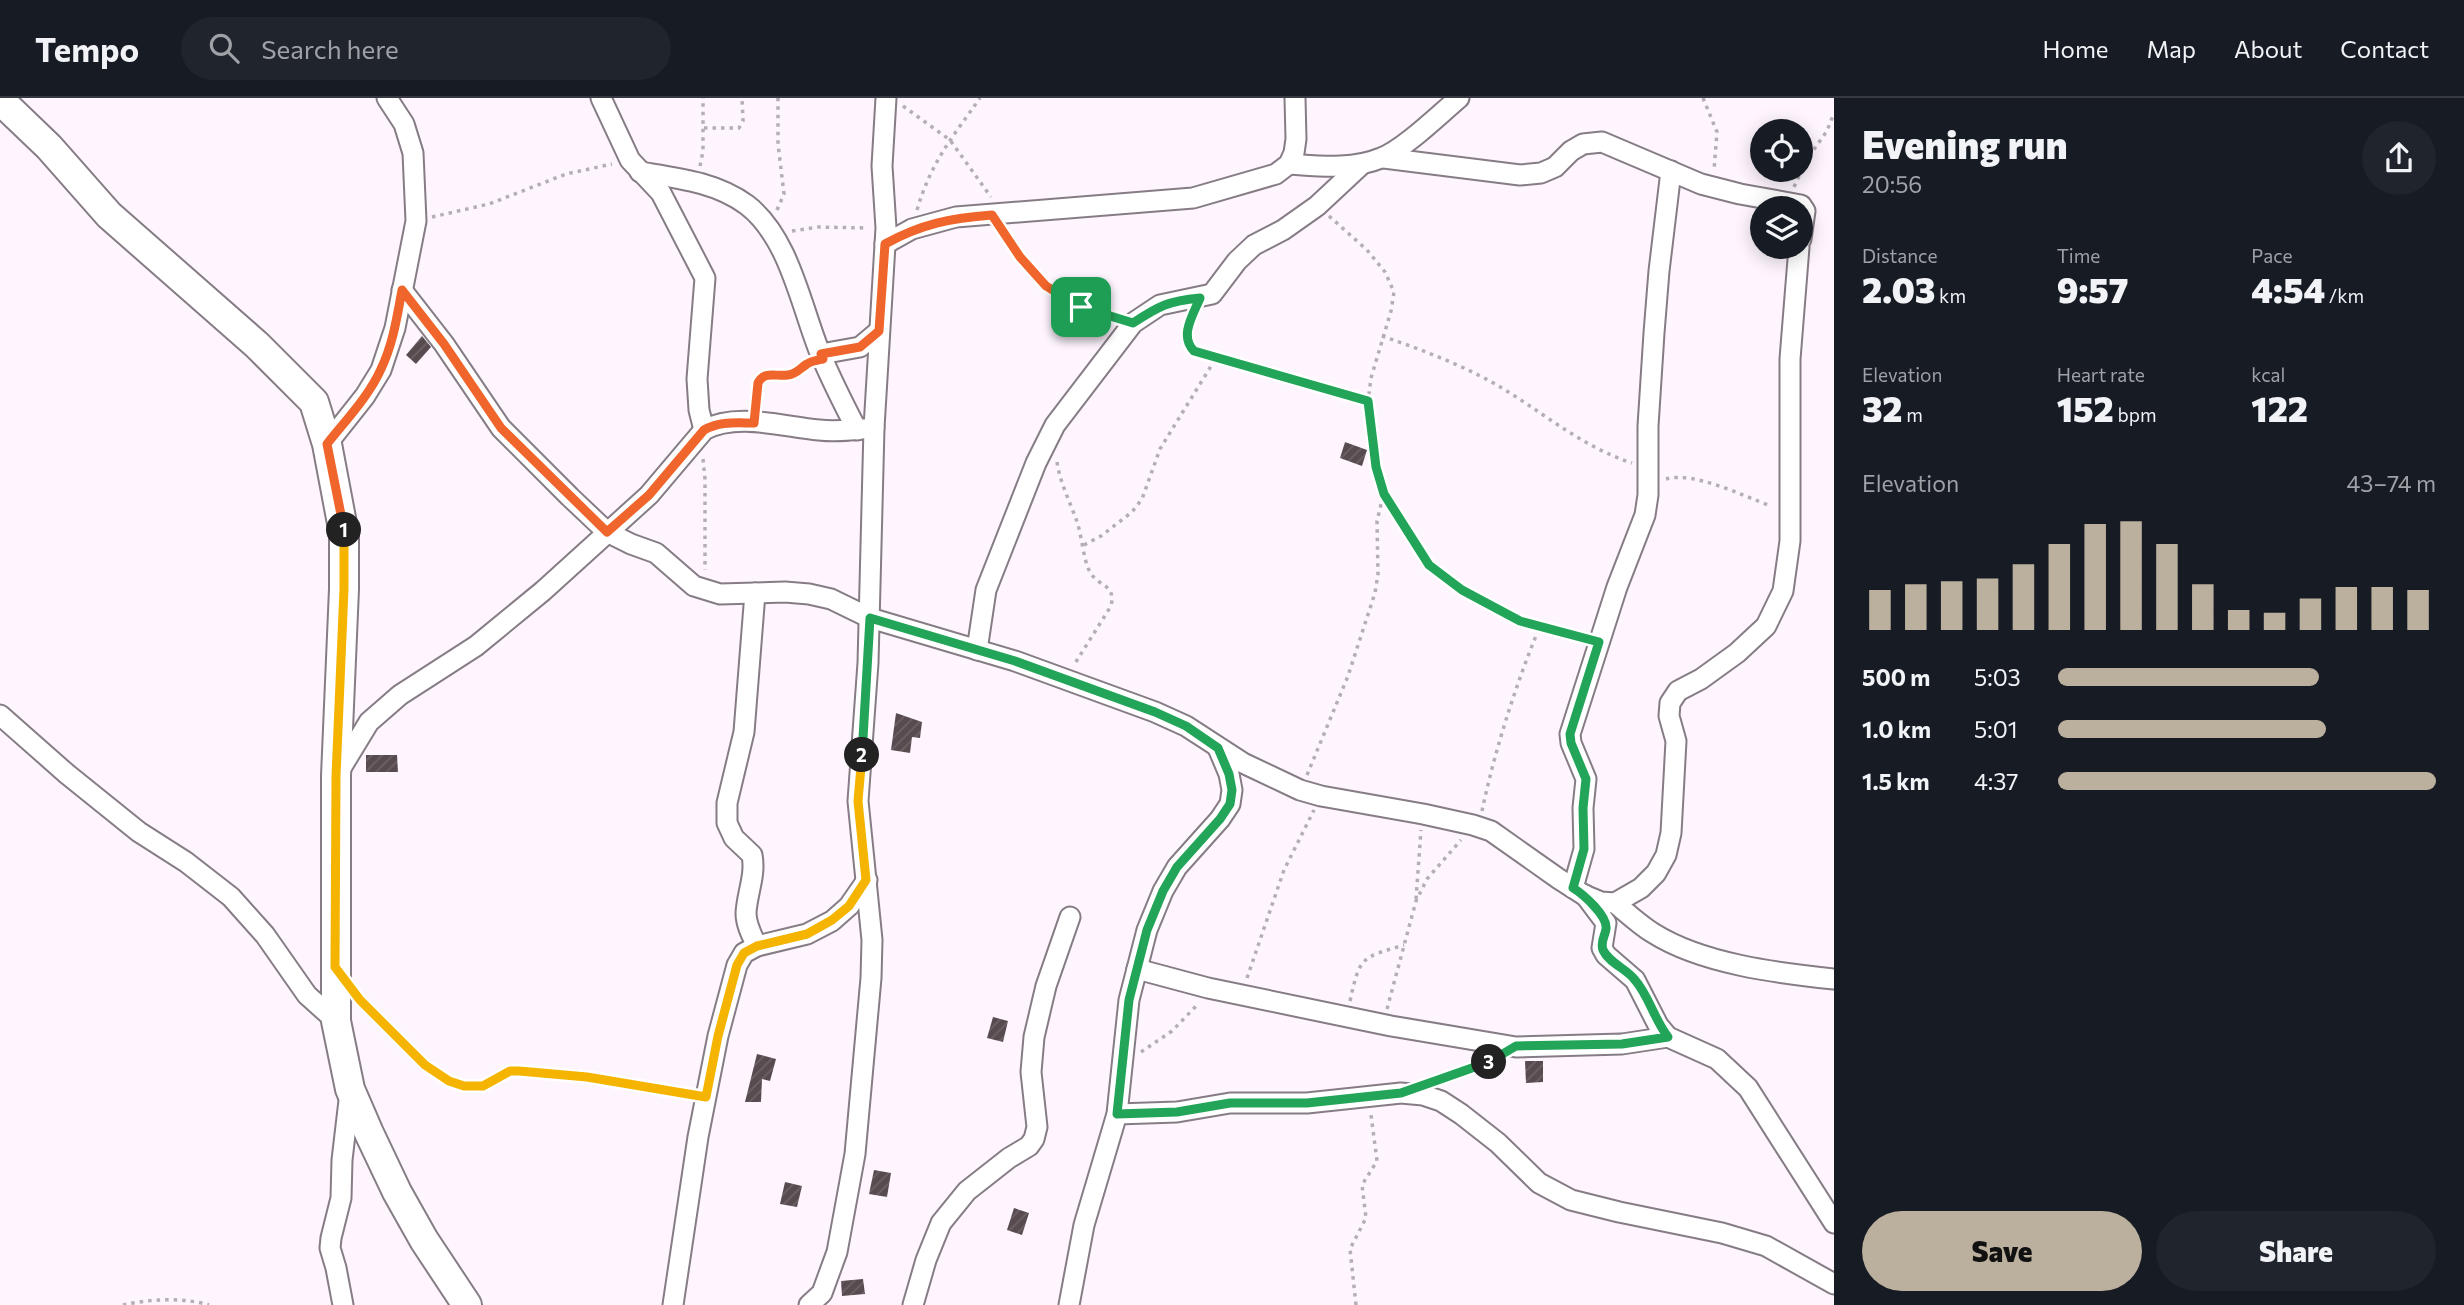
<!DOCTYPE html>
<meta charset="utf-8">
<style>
:root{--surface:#171b24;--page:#20242c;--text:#f1f3f6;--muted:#9ea1a6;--line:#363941;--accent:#bbb09d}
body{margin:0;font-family:Commissioner,sans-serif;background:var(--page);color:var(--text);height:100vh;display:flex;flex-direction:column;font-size:26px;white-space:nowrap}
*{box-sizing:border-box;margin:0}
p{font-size:23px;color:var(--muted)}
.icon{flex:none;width:38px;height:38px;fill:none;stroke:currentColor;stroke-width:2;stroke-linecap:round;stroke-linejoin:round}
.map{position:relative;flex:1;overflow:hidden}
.sheet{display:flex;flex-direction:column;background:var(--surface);width:630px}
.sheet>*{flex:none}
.controls{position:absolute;left:1750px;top:21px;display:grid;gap:14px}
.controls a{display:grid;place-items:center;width:63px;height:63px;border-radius:50%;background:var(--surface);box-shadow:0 4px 18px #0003;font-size:35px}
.pin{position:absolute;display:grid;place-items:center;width:60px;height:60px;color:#fff;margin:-30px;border-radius:14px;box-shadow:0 4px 10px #0006}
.km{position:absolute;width:35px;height:35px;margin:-18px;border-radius:50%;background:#222;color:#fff;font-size:19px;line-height:35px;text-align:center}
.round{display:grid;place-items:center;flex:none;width:74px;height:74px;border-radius:37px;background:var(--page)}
.overview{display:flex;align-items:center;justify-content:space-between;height:119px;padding:0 28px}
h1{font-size:38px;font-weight:800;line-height:52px}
.figures{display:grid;grid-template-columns:repeat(3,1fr);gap:10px;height:119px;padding:7px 28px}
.figures div{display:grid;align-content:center}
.figures b{font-size:35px;font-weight:800}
.figures small{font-size:19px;font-weight:400}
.figures p{font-size:19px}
.chart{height:196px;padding:14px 28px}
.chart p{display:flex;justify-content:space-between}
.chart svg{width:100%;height:126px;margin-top:7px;stroke:var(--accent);stroke-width:6}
.action{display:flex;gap:14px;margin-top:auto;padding:14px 28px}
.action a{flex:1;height:80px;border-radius:42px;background:var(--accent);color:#111;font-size:28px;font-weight:800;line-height:80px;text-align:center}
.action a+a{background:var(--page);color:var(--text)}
ul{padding:0 28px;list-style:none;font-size:23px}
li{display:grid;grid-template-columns:112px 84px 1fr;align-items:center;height:52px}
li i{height:18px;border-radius:9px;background:var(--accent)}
header{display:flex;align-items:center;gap:42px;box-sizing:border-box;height:98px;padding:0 35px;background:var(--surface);border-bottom:2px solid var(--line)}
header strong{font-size:33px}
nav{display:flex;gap:38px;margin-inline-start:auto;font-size:24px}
.search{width:490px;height:63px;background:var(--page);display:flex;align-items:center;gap:18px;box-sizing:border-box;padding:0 24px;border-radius:38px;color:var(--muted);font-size:26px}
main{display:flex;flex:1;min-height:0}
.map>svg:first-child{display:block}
.building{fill:url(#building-hatch)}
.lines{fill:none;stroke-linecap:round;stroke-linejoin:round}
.street-casing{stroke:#867c85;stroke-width:23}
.secondary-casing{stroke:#867c85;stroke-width:32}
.path{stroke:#b5aeb5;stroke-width:3.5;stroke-dasharray:3.5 5;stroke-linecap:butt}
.street{stroke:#fff;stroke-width:19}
.secondary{stroke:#fff;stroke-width:28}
.split-1-casing{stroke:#fff;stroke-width:14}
.split-2-casing{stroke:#fff;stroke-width:14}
.split-3-casing{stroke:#fff;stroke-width:14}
.split-4-casing{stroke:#fff;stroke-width:14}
.split-1{stroke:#f0652b;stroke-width:9}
.split-2{stroke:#f5b400;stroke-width:9}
.split-3{stroke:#22a559;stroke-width:9}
.split-4{stroke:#22a559;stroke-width:9}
</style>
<header>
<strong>Tempo</strong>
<div class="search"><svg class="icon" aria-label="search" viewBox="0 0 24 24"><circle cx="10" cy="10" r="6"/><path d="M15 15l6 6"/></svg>Search here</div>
<nav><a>Home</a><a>Map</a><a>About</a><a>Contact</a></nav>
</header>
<main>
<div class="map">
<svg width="1834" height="1207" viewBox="0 0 1834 1207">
<defs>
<pattern id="building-hatch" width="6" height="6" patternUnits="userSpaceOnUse" patternTransform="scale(1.75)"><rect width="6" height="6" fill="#574b50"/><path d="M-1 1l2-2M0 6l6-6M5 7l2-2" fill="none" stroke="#6c6266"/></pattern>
</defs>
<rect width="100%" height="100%" fill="#fef5fe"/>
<g class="building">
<path d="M 422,238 L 431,249 L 416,266 L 406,257 Z"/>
<path d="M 1345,344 L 1367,352 L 1362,368 L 1340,360 Z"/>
<path d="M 896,615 L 922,624 L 920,640 L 912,639 L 910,655 L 891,652 Z"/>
<path d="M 366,657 L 397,657 L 398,674 L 366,674 Z"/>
<path d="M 993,919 L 1008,923 L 1003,944 L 987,940 Z"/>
<path d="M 757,956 L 776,961 L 770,983 L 762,981 L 761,1004 L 745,1004 Z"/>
<path d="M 1525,963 L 1543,963 L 1543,984 L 1526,985 Z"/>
<path d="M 874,1072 L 891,1075 L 887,1099 L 869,1096 Z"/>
<path d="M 785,1084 L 802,1088 L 797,1109 L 780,1106 Z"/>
<path d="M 1014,1110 L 1029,1115 L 1022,1137 L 1007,1132 Z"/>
<path d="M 863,1181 L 865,1196 L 842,1198 L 841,1183 Z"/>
</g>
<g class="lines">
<defs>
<g id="street">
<path d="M 601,0 L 630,62 L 661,95 L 705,180 L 697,281 L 699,312 L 704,332"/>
<path d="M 1384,60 L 1520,77 L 1541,75 L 1555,69 L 1571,53 L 1583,46 L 1602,44 L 1701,86 L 1740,96 L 1801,107 L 1805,113 L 1801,141"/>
<path d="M 1289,66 C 1320,68 1352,72 1381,60 C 1403,52 1440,16 1459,0"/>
<path d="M 640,74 C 677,80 716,84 747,107 C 789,139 801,208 820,255 C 831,281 844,307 857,332"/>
<path d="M 885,146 L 912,131 L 956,119 L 1193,100 L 1276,76 L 1289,66 L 1294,55 L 1296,41 L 1295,0"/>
<path d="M 402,192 L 444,246 L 501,330 L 570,399 L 607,434 L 631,446 L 656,455 L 694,488 L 720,496 L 785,494 L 809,496 L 831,501 L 870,520 L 1015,563 L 1155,614 L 1186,628 L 1243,665 L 1300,692 L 1321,698 L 1423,716 L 1473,727 L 1491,733 L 1559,781 L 1584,797 L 1601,804 L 1615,805 L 1641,790 L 1656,775 L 1666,757 L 1671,735 L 1676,643 L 1669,618 L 1670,605 L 1678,593 L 1701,581 L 1737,555 L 1766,528 L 1783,493 L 1790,443 L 1790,261 L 1799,149"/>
<path d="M 821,256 L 860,249 L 879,233"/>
<path d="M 327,346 L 365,298 L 381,272 L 395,230 L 416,123 L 413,55 L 404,26 L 387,0"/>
<path d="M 755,495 L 744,634 L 727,705 L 727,725 L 734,740 L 752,757 C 756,777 747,795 746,815 C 746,827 752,838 757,848"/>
<path d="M 977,552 L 986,492 L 1036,365 L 1055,327 L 1133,225 L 1160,207 L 1212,196 L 1237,163 L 1254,147 L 1283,132 L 1317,108 L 1362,66"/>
<path d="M 0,617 L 67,676 L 139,734 L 186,764 L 231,799 L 265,837 L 307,897 L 336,923"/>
<path d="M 338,675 L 369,624 L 400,597 L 476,548 L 543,493 L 649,397 L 704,332 C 737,314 783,329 819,332 C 837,334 855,332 874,330"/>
<path d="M 1573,790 L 1584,751 L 1583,710 L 1586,681 L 1571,645 L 1570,636 L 1617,489 L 1645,417 L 1648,397 L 1648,328 L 1654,235 L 1659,173 L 1671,73"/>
<path d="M 1585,797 L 1606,825 L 1602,850 L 1606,857 L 1635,882 L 1658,927 L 1668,939 L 1717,961 L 1748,990 L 1834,1125"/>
<path d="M 1615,805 C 1627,815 1640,827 1653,835 C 1702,866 1777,875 1834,881"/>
<path d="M 1137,871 L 1208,890 L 1391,928 L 1516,949 L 1622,946 L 1668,939"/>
<path d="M 1117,1016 L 1177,1014 L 1230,1005 L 1307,1005 L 1401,995 L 1423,997 L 1441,1003 L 1461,1016 L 1498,1045 L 1539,1085 L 1571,1102 L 1619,1114 L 1722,1135 L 1766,1148 L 1834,1186"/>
<path d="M 343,1207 L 336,1170 L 330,1150 L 331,1140 L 341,1100 L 342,1062 L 350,994"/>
<path d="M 673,1207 L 698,1039 L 718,938 L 737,867 L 744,855 L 757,848 L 807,836 L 832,823 L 849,808 L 867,782"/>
<path d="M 809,1207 L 822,1195 L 837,1154 L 855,1056 L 871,880 L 872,842 L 858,703 L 868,565 L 874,330 L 886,130 L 882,68 L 886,0"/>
<path d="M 913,1207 L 926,1162 L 941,1125 L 967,1093 L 1009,1060 L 1029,1048 L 1034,1041 L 1037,1029 L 1031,974 L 1034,939 L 1046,888 L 1070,819"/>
<path d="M 1069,1207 L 1084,1127 L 1117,1016 L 1129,902 L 1147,832 L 1163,793 L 1177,769 L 1220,721 L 1230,706 L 1232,692 L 1229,676 L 1218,650"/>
</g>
<path id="secondary" d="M 0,2 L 49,49 L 109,117 L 257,247 L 314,304 L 327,346 L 344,436 L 344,491 L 336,678 L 336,923 L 350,991 L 369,1035 L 397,1094 L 424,1142 L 467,1207"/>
</defs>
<use href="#street" class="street-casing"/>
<use href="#secondary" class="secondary-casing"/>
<g class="path">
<path d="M 1703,0 L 1717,34 L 1714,72"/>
<path d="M 903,8 L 950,42 L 991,99"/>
<path d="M 704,30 L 739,30 L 743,23 L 742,0"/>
<path d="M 700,68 L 703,53 L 703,0"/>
<path d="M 1794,89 L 1807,61 L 1827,33 L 1834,15"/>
<path d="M 777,112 L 784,96 L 778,46 L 778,0"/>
<path d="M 917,112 C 931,64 952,40 980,0"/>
<path d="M 1329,118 L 1367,152 L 1385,174 L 1394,194 L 1391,213 L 1371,280 L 1368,303 L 1376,369 L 1384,396 L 1429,467 L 1462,492 L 1520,523 L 1585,540"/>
<path d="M 432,119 L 489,106 L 566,76 L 612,66"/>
<path d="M 792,133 L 818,129 L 868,130"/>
<path d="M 1003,133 C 1036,184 1056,202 1115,220"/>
<path d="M 1192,218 C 1187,231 1183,242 1194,253 L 1368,303"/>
<path d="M 1382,238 C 1425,253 1471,270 1510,295 C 1551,321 1586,350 1632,365"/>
<path d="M 756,307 L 761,280 C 780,270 787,285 808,265"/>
<path d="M 703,361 L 705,381 L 705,472"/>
<path d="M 1057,364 C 1060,384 1069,402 1076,421 C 1082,436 1083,462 1090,474 C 1099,490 1116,485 1111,508 L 1074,567"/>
<path d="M 1666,381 C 1694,373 1743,398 1771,408"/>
<path d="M 1084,447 L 1101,438 L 1132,414 L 1142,401 L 1160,351 L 1216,260"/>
<path d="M 1307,677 L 1348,578 L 1375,495 L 1378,476 L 1377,423 L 1383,398"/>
<path d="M 1482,713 C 1495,651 1516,586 1540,528"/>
<path d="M 1416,801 L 1421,732"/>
<path d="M 1247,880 L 1284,772 L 1314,712"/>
<path d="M 359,901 C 385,928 435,989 474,989 C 491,989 502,973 519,973 L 587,979 L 691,996"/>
<path d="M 1350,903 C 1360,858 1361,860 1404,847"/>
<path d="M 1387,911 L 1416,803 L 1427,781 L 1461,742"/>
<path d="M 1141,954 L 1172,933 L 1199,905"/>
<path d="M 1436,982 L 1482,968 L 1491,962"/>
<path d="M 123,1207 C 150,1201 182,1199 209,1207"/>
<path d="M 1356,1207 L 1350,1151 L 1366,1120 L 1362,1087 L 1377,1063 L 1371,1017"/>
</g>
<use href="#street" class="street"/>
<use href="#secondary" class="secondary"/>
</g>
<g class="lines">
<defs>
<path id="split-1" d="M 344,432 L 327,346 C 346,322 369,298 381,271 C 393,246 397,219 402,192 L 444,246 L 501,330 L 607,434 L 649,397 L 704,332 C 720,323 736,325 754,325 L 758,285 C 765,272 776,279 788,277 C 797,276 800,270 807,266 C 811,263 818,262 823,261 L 821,256 L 860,249 L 879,233 L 885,146 C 921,126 951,120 992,117 L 1020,159 L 1046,188 L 1081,209"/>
<path id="split-2" d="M 344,432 L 344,491 L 336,678 L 335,869 L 360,902 L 425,967 L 449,983 L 464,988 L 483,988 L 510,973 L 519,973 L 587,979 L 706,999 L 718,938 L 737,867 L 744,855 L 757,848 L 807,836 L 832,822 L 849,808 L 866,782 L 858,703 L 862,657"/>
<path id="split-3" d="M 862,657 L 870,520 L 1015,563 L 1155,614 L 1186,628 L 1218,650 L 1229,676 L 1232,692 L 1230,706 L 1220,721 L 1177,769 L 1163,793 L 1147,832 L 1129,902 L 1117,1016 L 1177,1014 L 1230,1005 L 1307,1005 L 1401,995 L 1489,964"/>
<path id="split-4" d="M 1081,209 L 1133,225 C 1159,208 1168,203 1200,200 C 1193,217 1179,238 1194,253 L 1368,303 L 1376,369 L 1384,396 L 1429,467 L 1462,492 L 1520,523 L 1599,544 L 1570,636 L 1571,645 L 1586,681 L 1583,710 L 1584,751 L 1573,790 C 1583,796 1608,818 1606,831 C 1605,838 1600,844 1603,852 C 1609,865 1627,871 1635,882 C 1649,898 1654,921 1668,939 L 1622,946 L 1516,948 L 1489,964"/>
</defs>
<use href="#split-1" class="split-1-casing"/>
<use href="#split-2" class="split-2-casing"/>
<use href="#split-3" class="split-3-casing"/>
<use href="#split-4" class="split-4-casing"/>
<use href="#split-1" class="split-1"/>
<use href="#split-2" class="split-2"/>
<use href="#split-3" class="split-3"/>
<use href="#split-4" class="split-4"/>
</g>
</svg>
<div class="controls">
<a><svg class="icon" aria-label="locate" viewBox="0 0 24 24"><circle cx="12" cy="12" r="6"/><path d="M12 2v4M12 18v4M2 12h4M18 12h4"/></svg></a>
<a><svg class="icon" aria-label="layers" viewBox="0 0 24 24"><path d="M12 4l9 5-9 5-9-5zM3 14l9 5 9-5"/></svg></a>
</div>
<div class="pin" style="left:1081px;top:209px;background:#1e9e55"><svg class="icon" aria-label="arrive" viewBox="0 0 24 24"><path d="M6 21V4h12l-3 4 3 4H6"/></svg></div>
<b class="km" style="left:344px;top:432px">1</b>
<b class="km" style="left:862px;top:657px">2</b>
<b class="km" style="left:1489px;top:964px">3</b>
</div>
<section class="sheet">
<div class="overview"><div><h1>Evening run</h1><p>20:56</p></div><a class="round"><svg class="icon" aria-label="share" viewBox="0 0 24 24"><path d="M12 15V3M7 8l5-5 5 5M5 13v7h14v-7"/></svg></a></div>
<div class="figures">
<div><p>Distance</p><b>2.03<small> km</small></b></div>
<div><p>Time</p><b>9:57</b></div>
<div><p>Pace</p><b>4:54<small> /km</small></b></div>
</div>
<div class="figures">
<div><p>Elevation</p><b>32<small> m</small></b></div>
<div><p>Heart rate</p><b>152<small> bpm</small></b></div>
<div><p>kcal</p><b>122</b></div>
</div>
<div class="chart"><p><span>Elevation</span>43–74 m</p>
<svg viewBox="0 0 160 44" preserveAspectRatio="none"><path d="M5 44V30M15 44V28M25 44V27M35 44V26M45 44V21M55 44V14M65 44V7M75 44V6M85 44V14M95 44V28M105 44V37M115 44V38M125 44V33M135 44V29M145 44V29M155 44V30"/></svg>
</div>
<ul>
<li><b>500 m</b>5:03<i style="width:69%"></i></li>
<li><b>1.0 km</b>5:01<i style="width:71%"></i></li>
<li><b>1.5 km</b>4:37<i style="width:100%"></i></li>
</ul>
<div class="action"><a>Save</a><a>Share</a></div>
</section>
</main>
